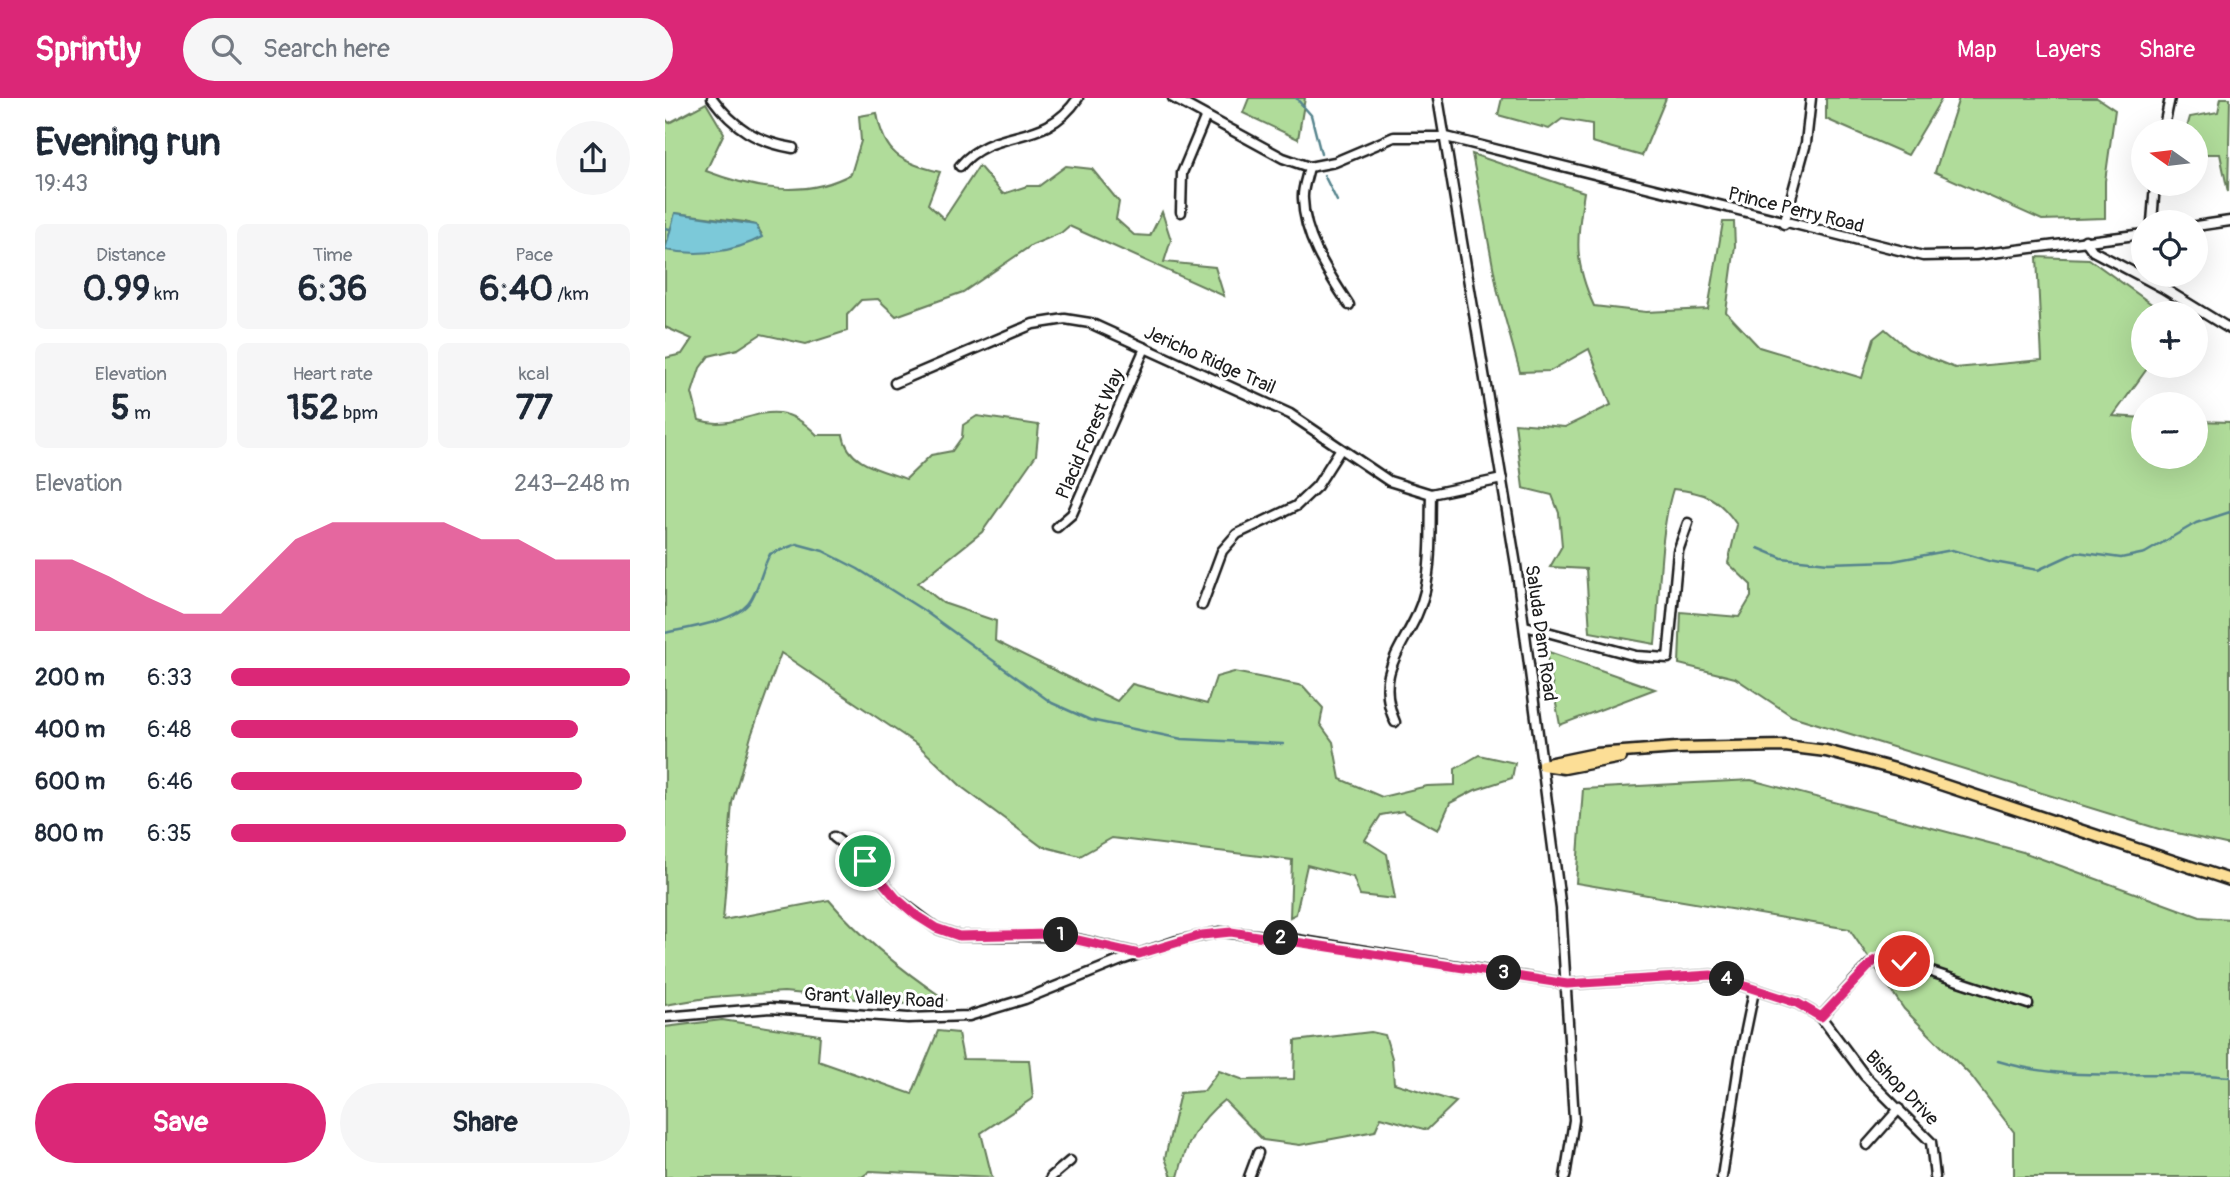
<!DOCTYPE html>
<meta charset="utf-8">
<style>
:root{--surface:#fff;--page:#f6f6f7;--text:#1f2937;--muted:#747a83;--accent:#db2777}
body{margin:0;font-family:Pangolin,sans-serif;background:var(--page);color:var(--text);height:100vh;display:flex;flex-direction:column;font-size:26px;white-space:nowrap}
*{box-sizing:border-box;margin:0}
p{font-size:23px;color:var(--muted)}
.icon{flex:none;width:38px;height:38px;fill:none;stroke:currentColor;stroke-width:2;stroke-linecap:round;stroke-linejoin:round}
.map{position:relative;flex:1;overflow:hidden}
.sheet{display:flex;flex-direction:column;background:var(--surface);width:665px}
.sheet>*{flex:none}
.needle{width:46px;rotate:284deg}
.buttons{position:absolute;left:1466px;top:21px;display:grid;gap:14px}
.buttons a{display:grid;place-items:center;width:77px;height:77px;border-radius:50%;background:var(--surface);box-shadow:0 7px 28px #0002;font-size:35px}
.pin{position:absolute;display:grid;place-items:center;width:60px;height:60px;color:#fff;margin:-30px;border:4px solid #fff;border-radius:50%;box-shadow:0 2px 7px #0007}
.km{position:absolute;width:35px;height:35px;margin:-18px;border-radius:50%;background:#222;color:#fff;font-size:19px;line-height:35px;text-align:center}
.round{display:grid;place-items:center;flex:none;width:74px;height:74px;border-radius:37px;background:var(--page)}
.head{display:flex;align-items:center;justify-content:space-between;height:119px;padding:0 35px}
h1{font-size:38px;font-weight:700;line-height:52px}
.metrics{display:grid;grid-template-columns:repeat(3,1fr);gap:10px;height:119px;padding:7px 35px}
.metrics div{display:grid;align-content:center;border-radius:10px;background:var(--page);text-align:center}
.metrics b{font-size:35px;font-weight:700}
.metrics small{font-size:19px;font-weight:400}
.metrics p{font-size:19px}
.chart{height:196px;padding:14px 35px}
.chart p{display:flex;justify-content:space-between}
.chart svg{width:100%;height:126px;margin-top:7px;fill:var(--accent);opacity:.7}
.action{display:flex;gap:14px;margin-top:auto;padding:14px 35px}
.action a{flex:1;height:80px;border-radius:42px;background:var(--accent);color:#fff;font-size:28px;font-weight:700;line-height:80px;text-align:center}
.action a+a{background:var(--page);color:var(--text)}
ul{padding:0 35px;list-style:none;font-size:23px}
li{display:grid;grid-template-columns:112px 84px 1fr;align-items:center;height:52px}
li i{height:18px;border-radius:9px;background:var(--accent)}
header{display:flex;align-items:center;gap:42px;box-sizing:border-box;height:98px;padding:0 35px;background:var(--accent);color:#fff}
header strong{font-size:33px}
nav{display:flex;gap:38px;margin-inline-start:auto;font-size:24px}
.search{width:490px;height:63px;background:var(--page);display:flex;align-items:center;gap:18px;box-sizing:border-box;padding:0 24px;border-radius:38px;color:var(--muted);font-size:26px}
main{display:flex;flex:1;min-height:0}
.map>svg:first-child{display:block}
.green{fill:#b0dc9a;stroke:#667c5b;stroke-width:2;fill-rule:evenodd}
.water{fill:#7bc9d9;stroke:#55848d;stroke-width:2}
.lines{fill:none;stroke-linecap:round;stroke-linejoin:round}
.stream{stroke:#55848d;stroke-width:2.5}
.minor-casing{stroke:#1c1c1c;stroke-width:13}
.major-casing{stroke:#1c1c1c;stroke-width:15}
.minor{stroke:#fff;stroke-width:8}
.major{stroke:#fcde96;stroke-width:10}
.route-casing{stroke:#fff;stroke-width:14}
.route{stroke:#db2777;stroke-width:9}
.labels{text-anchor:middle;dominant-baseline:central;stroke-width:6;stroke-linejoin:round;paint-order:stroke}
.street-label{font-size:19px;fill:#1c1c1c;stroke:#fff}
</style>
<header>
<strong>Sprintly</strong>
<div class="search"><svg class="icon" aria-label="search" viewBox="0 0 24 24"><circle cx="10" cy="10" r="6"/><path d="M15 15l6 6"/></svg>Search here</div>
<nav><a>Map</a><a>Layers</a><a>Share</a></nav>
</header>
<main>
<section class="sheet">
<div class="head"><div><h1>Evening run</h1><p>19:43</p></div><a class="round"><svg class="icon" aria-label="share" viewBox="0 0 24 24"><path d="M12 15V3M7 8l5-5 5 5M5 13v7h14v-7"/></svg></a></div>
<div class="metrics">
<div><p>Distance</p><b>0.99<small> km</small></b></div>
<div><p>Time</p><b>6:36</b></div>
<div><p>Pace</p><b>6:40<small> /km</small></b></div>
</div>
<div class="metrics">
<div><p>Elevation</p><b>5<small> m</small></b></div>
<div><p>Heart rate</p><b>152<small> bpm</small></b></div>
<div><p>kcal</p><b>77</b></div>
</div>
<div class="chart"><p><span>Elevation</span>243–248 m</p>
<svg viewBox="0 0 160 44" preserveAspectRatio="none"><path d="M0 44V19L10 19L20 25L30 32L40 38L50 38L60 25L70 12L80 6L90 6L100 6L110 6L120 12L130 12L140 19L150 19L160 19V44z"/></svg>
</div>
<ul>
<li><b>200 m</b>6:33<i style="width:100%"></i></li>
<li><b>400 m</b>6:48<i style="width:87%"></i></li>
<li><b>600 m</b>6:46<i style="width:88%"></i></li>
<li><b>800 m</b>6:35<i style="width:99%"></i></li>
</ul>
<div class="action"><a>Save</a><a>Share</a></div>
</section>
<div class="map">
<svg width="1565" height="1079" viewBox="0 0 1565 1079">
<rect width="100%" height="100%" fill="#fff"/>
<filter id="ink" filterUnits="userSpaceOnUse"><feTurbulence type="fractalNoise" baseFrequency=".0143" numOctaves="2"/><feDisplacementMap in="SourceGraphic" scale="14" xChannelSelector="R" yChannelSelector="G"/><feConvolveMatrix kernelMatrix="1 2 1 2 8 2 1 2 1" color-interpolation-filters="sRGB"/></filter>
<g filter="url(#ink)">
<g class="green">
<path d="M 584,0 L 640,0 L 633,41 L 578,15 Z"/>
<path d="M 837,0 L 1001,0 L 977,58 L 927,44 L 927,26 L 897,21 L 884,31 L 833,17 Z"/>
<path d="M 1161,0 L 1277,0 L 1243,57 L 1161,21 Z"/>
<path d="M 1294,0 L 1432,0 L 1450,12 L 1440,83 L 1440,120 L 1377,122 L 1270,74 Z"/>
<path d="M 1556,0 L 1565,0 L 1563,94 L 1555,56 L 1531,56 L 1531,33 L 1521,33 L 1525,19 L 1553,14 Z"/>
<path d="M 41,5 L 59,35 L 41,73 C 88,91 140,101 186,76 L 196,43 L 194,18 L 212,15 C 219,57 236,64 275,74 L 263,106 L 279,121 L 314,68 L 338,96 L 362,88 L 374,88 L 401,68 L 427,71 L 454,104 L 451,121 L 469,137 L 485,138 L 497,114 L 506,142 L 499,164 L 550,169 L 559,198 L 404,128 L 396,135 L 367,147 L 298,194 L 231,218 L 213,201 L 196,202 L 182,217 L 182,233 L 141,246 L 96,236 L 73,251 L 44,258 L 35,270 L 27,295 L 34,322 C 79,337 105,288 152,337 L 178,337 C 183,367 217,372 241,381 L 266,357 L 287,353 L 297,339 L 298,327 L 312,318 L 374,327 L 371,357 L 317,434 L 253,485 L 278,505 L 331,523 L 330,543 L 452,603 L 467,586 L 542,606 L 551,579 L 569,574 L 638,588 L 658,610 L 655,626 L 668,644 L 675,681 L 717,699 L 762,688 L 790,687 L 790,671 L 814,657 L 850,665 L 847,680 L 810,692 L 785,705 L 773,732 L 738,713 L 716,717 L 700,742 L 722,756 L 730,801 L 695,797 L 688,779 L 642,767 L 631,816 L 625,819 L 627,762 L 447,740 L 415,758 L 376,748 L 298,690 L 253,647 L 116,555 L 86,638 L 67,705 L 58,822 L 164,802 C 197,841 238,873 281,902 L 262,908 L 119,894 L 47,899 L 0,907 L 0,260 L 17,256 L 27,241 L 0,229 L 0,20 L 4,25 ZM 10,115 L 80,124 L 91,127 L 96,135 L 1,152 Z"/>
<path d="M 807,56 L 919,94 C 912,142 908,162 929,208 L 981,214 L 1043,211 L 1058,124 L 1069,124 L 1070,148 L 1061,214 L 1094,249 L 1197,280 L 1209,240 L 1220,231 L 1243,251 L 1290,270 L 1377,262 L 1372,159 L 1424,161 L 1499,215 L 1479,215 L 1479,268 L 1484,268 L 1448,318 L 1479,320 L 1479,359 L 1531,359 L 1531,323 L 1565,324 L 1565,747 L 1494,731 L 1127,618 L 1070,580 L 1014,566 L 1016,514 L 1074,519 L 1086,499 L 1086,487 L 1063,465 L 1072,427 C 1054,400 1040,394 1008,391 C 994,436 995,497 990,546 L 925,534 L 921,471 L 885,469 L 897,448 L 894,415 L 887,397 L 858,390 L 850,325 L 900,329 L 946,307 L 924,251 L 885,273 L 855,274 L 833,195 Z"/>
<path d="M 881,553 L 990,591 L 895,627 Z"/>
<path d="M 1086,682 L 1358,754 L 1535,819 L 1565,821 L 1565,1079 L 1349,1079 L 1349,1034 L 1306,978 L 1239,911 L 1184,831 L 911,785 L 918,691 Z"/>
<path d="M 57,922 L 155,937 L 153,963 L 247,996 L 273,933 L 293,935 L 298,961 L 364,962 L 368,1000 L 316,1035 L 327,1079 L 205,1073 L 197,1079 L 0,1079 L 0,929 Z"/>
<path d="M 706,934 L 720,937 L 727,960 L 729,985 L 791,1004 L 762,1032 L 716,1019 L 710,1033 L 635,1047 L 598,1042 L 559,1002 C 532,1024 521,1046 513,1079 L 507,1079 L 500,1060 L 515,995 L 539,993 L 554,973 L 579,982 L 629,981 L 630,943 Z"/>
</g>
<path class="water" d="M 10,115 L 91,127 L 97,139 C 68,155 33,158 0,152 Z"/>
<g class="lines">
<g class="stream">
<path d="M 631,0 L 646,17 L 656,56"/>
<path d="M 659,77 L 672,103"/>
<path d="M 0,130 L 5,131"/>
<path d="M 1093,450 L 1117,460 L 1163,465 L 1228,463 L 1287,452 L 1324,463 L 1373,472 L 1412,454 L 1456,460 L 1480,455 L 1531,425 L 1565,414"/>
<path d="M 0,535 C 22,530 68,524 83,506 C 93,495 97,470 105,456 L 132,446 L 158,453 L 193,471 L 258,512 L 387,605 L 425,622 L 517,641 L 618,646"/>
<path d="M 1333,963 C 1412,987 1486,970 1565,979"/>
</g>
<defs>
<g id="minor">
<path d="M 47,0 C 69,30 92,44 128,50"/>
<path d="M 508,0 L 618,60 L 644,69 L 670,64 L 729,39 L 781,39 L 1258,158 L 1311,157 L 1479,136"/>
<path d="M 773,0 L 851,467 L 896,811 L 909,1022 L 900,1079"/>
<path d="M 1498,33 L 1505,0"/>
<path d="M 295,68 C 330,27 379,51 413,0"/>
<path d="M 644,69 C 642,79 637,91 638,101 C 639,140 664,176 684,207"/>
<path d="M 516,114 L 517,75 L 540,20"/>
<path d="M 1487,124 L 1490,86"/>
<path d="M 1119,126 L 1141,45 L 1146,0"/>
<path d="M 1531,128 L 1565,123"/>
<path d="M 1420,142 L 1428,153 L 1498,190 L 1565,231"/>
<path d="M 230,285 L 368,226 L 400,221 L 425,225 L 625,316 L 724,383 L 766,396 L 837,381"/>
<path d="M 392,429 L 407,416 L 480,250"/>
<path d="M 537,507 L 557,453 L 572,436 L 631,408 L 652,388 L 675,352"/>
<path d="M 860,528 L 971,558 L 1003,560 L 1013,453 L 1023,425"/>
<path d="M 730,624 C 705,567 749,543 760,493 C 767,462 765,429 766,396"/>
<path d="M 169,739 L 200,763 L 231,800 L 271,830 L 294,838 L 399,838 L 471,855"/>
<path d="M 0,919 L 105,910 L 243,920 L 304,918 L 360,901 L 459,861 L 512,843 L 554,834 L 614,839 L 902,886 L 1046,877 L 1132,905 L 1156,919 L 1200,978 L 1266,1044 L 1270,1079"/>
<path d="M 1156,919 L 1204,867 L 1221,859 L 1363,906"/>
<path d="M 1202,1047 L 1234,1011"/>
<path d="M 386,1079 L 405,1063"/>
<path d="M 584,1079 L 593,1055"/>
<path d="M 1057,1079 L 1075,961 L 1089,893"/>
</g>
<g id="major">
<path d="M 878,667 L 931,656 L 1012,650 L 1120,648 L 1161,653 L 1230,671 L 1565,782"/>
<path d="M 878,667 L 899,670 L 956,659"/>
</g>
</defs>
<use href="#minor" class="minor-casing"/>
<use href="#major" class="major-casing"/>
<use href="#minor" class="minor"/>
<use href="#major" class="major"/>
</g>
</g>
<g class="lines" filter="url(#ink)">
<defs>
<path id="route" d="M 200,763 L 231,800 L 252,818 L 271,830 L 294,838 L 386,836 L 474,856 L 537,837 L 566,834 L 902,886 L 1046,877 L 1132,905 L 1156,919 L 1210,862 L 1221,859 L 1239,863"/>
</defs>
<use href="#route" class="route-casing"/>
<use href="#route" class="route"/>
</g>
<g class="labels">
<g class="street-label">
<text transform="translate(1131 112) rotate(14)">Prince Perry Road</text>
<text transform="translate(545 262) rotate(24)">Jericho Ridge Trail</text>
<text transform="translate(425 336) rotate(-66)">Placid Forest Way</text>
<text transform="translate(876 535) rotate(82)">Saluda Dam Road</text>
<text transform="translate(209 900) rotate(3)">Grant Valley Road</text>
<text transform="translate(1237 990) rotate(46)">Bishop Drive</text>
</g>
</g>
</svg>
<div class="buttons">
<a><svg class="needle" viewBox="-14 -14 28 28"><path d="M0-13l5 13h-10z" fill="#e53935"/><path d="M0 13l5-13h-10z" fill="#747a83"/></svg></a>
<a><svg class="icon" aria-label="locate" viewBox="0 0 24 24"><circle cx="12" cy="12" r="6"/><path d="M12 2v4M12 18v4M2 12h4M18 12h4"/></svg></a>
<a>+</a>
<a>−</a>
</div>
<div class="pin" style="left:200px;top:763px;background:#1e9e55"><svg class="icon" aria-label="arrive" viewBox="0 0 24 24"><path d="M6 21V4h12l-3 4 3 4H6"/></svg></div>
<div class="pin" style="left:1239px;top:863px;background:#d93025"><svg class="icon" aria-label="check" viewBox="0 0 24 24"><path d="M5 12l5 5 9-10"/></svg></div>
<b class="km" style="left:396px;top:837px">1</b>
<b class="km" style="left:616px;top:840px">2</b>
<b class="km" style="left:839px;top:875px">3</b>
<b class="km" style="left:1062px;top:881px">4</b>
</div>
</main>
